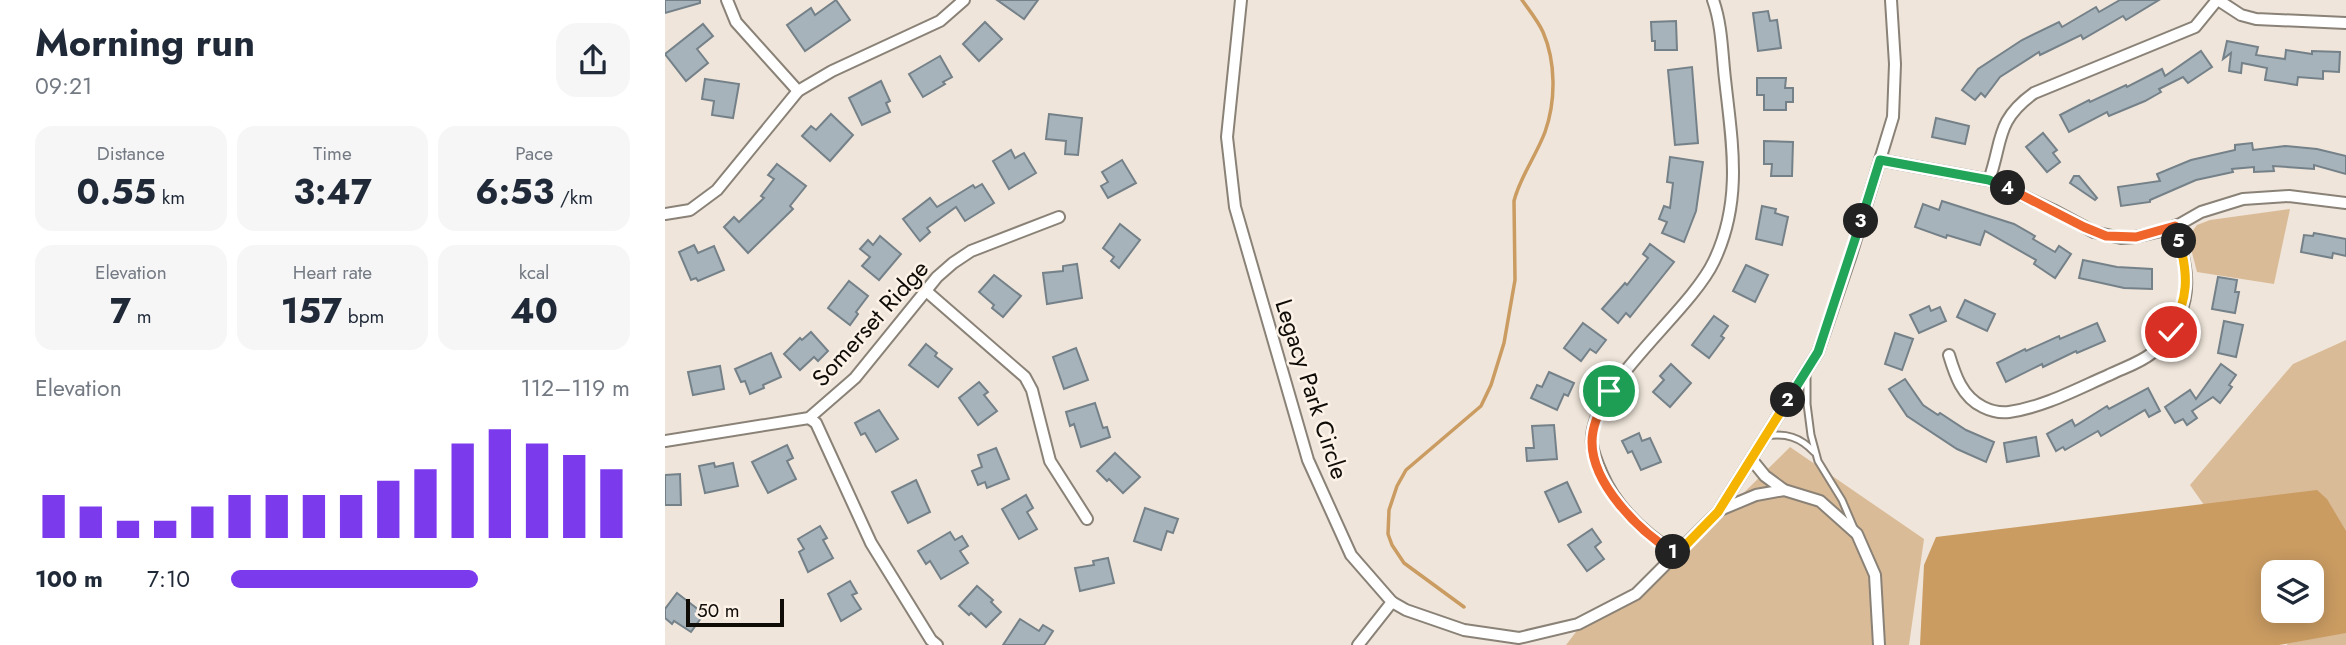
<!DOCTYPE html>
<meta charset="utf-8">
<style>
:root{--surface:#fff;--page:#f6f6f7;--text:#1f2937;--muted:#747a83;--accent:#7c3aed}
body{margin:0;font-family:Jost,sans-serif;background:var(--page);color:var(--text);height:100vh;display:flex;flex-direction:column;font-size:26px;white-space:nowrap}
*{box-sizing:border-box;margin:0}
p{font-size:23px;color:var(--muted)}
.icon{flex:none;width:38px;height:38px;fill:none;stroke:currentColor;stroke-width:2;stroke-linecap:round;stroke-linejoin:round}
.map{position:relative;flex:1;overflow:hidden}
.sheet{display:flex;flex-direction:column;background:var(--surface);width:665px}
.sheet>*{flex:none}
.tools{position:absolute;left:1596px;top:560px;display:grid;gap:14px}
.tools a{display:grid;place-items:center;width:63px;height:63px;border-radius:14px;background:var(--surface);box-shadow:0 4px 18px #0003;font-size:35px}
.scale{position:absolute;left:21px;bottom:18px;width:98px;box-sizing:border-box;padding-left:7px;border:4px solid #0f0c08;border-top:0;font-size:19px;line-height:24px;white-space:nowrap;color:#0f0c08;-webkit-text-stroke:5px #fcf2e7;paint-order:stroke}
.pin{position:absolute;display:grid;place-items:center;width:60px;height:60px;color:#fff;margin:-30px;border:4px solid #fff;border-radius:50%;box-shadow:0 2px 7px #0007}
.km{position:absolute;width:35px;height:35px;margin:-18px;border-radius:50%;background:#222;color:#fff;font-size:19px;line-height:35px;text-align:center}
.round{display:grid;place-items:center;flex:none;width:74px;height:74px;border-radius:21px;background:var(--page)}
.summary{display:flex;align-items:center;justify-content:space-between;height:119px;padding:0 35px}
h1{font-size:38px;font-weight:700;line-height:52px}
.figures{display:grid;grid-template-columns:repeat(3,1fr);gap:10px;height:119px;padding:7px 35px}
.figures div{display:grid;align-content:center;border-radius:18px;background:var(--page);text-align:center}
.figures b{font-size:35px;font-weight:700}
.figures small{font-size:19px;font-weight:400}
.figures p{font-size:19px}
.chart{height:196px;padding:14px 35px}
.chart p{display:flex;justify-content:space-between}
.chart svg{width:100%;height:126px;margin-top:7px;stroke:var(--accent);stroke-width:6}
ul{padding:0 35px;list-style:none;font-size:23px}
li{display:grid;grid-template-columns:112px 84px 1fr;align-items:center;height:52px}
li i{height:18px;border-radius:9px;background:var(--accent)}
main{display:flex;flex:1;min-height:0}
.map>svg:first-child{display:block}
.green{fill:#dabb97}
.water{fill:#ca9c62;fill-rule:evenodd}
.lines{fill:none;stroke-linecap:round;stroke-linejoin:round}
.stream{stroke:#ca9c62;stroke-width:3.5}
.building{fill:#a6b3bb;stroke:#758189;stroke-width:2}
.lane-casing{stroke:#8a8277;stroke-width:9}
.street-casing{stroke:#8a8277;stroke-width:14}
.lane{stroke:#fff;stroke-width:5}
.street{stroke:#fff;stroke-width:10}
.split-1-casing{stroke:#fff;stroke-width:14}
.split-2-casing{stroke:#fff;stroke-width:14}
.split-3-casing{stroke:#fff;stroke-width:14}
.split-4-casing{stroke:#fff;stroke-width:14}
.split-5-casing{stroke:#fff;stroke-width:14}
.split-6-casing{stroke:#fff;stroke-width:14}
.split-1{stroke:#f0652b;stroke-width:9}
.split-2{stroke:#f5b400;stroke-width:9}
.split-3{stroke:#22a559;stroke-width:9}
.split-4{stroke:#22a559;stroke-width:9}
.split-5{stroke:#f0652b;stroke-width:9}
.split-6{stroke:#f5b400;stroke-width:9}
.labels{text-anchor:middle;dominant-baseline:central;stroke-width:5;stroke-linejoin:round;paint-order:stroke}
.street-label{font-size:24px;fill:#0f0c08;stroke:#fcf2e7}
</style>
<main>
<section class="sheet">
<div class="summary"><div><h1>Morning run</h1><p>09:21</p></div><a class="round"><svg class="icon" aria-label="share" viewBox="0 0 24 24"><path d="M12 15V3M7 8l5-5 5 5M5 13v7h14v-7"/></svg></a></div>
<div class="figures">
<div><p>Distance</p><b>0.55<small> km</small></b></div>
<div><p>Time</p><b>3:47</b></div>
<div><p>Pace</p><b>6:53<small> /km</small></b></div>
</div>
<div class="figures">
<div><p>Elevation</p><b>7<small> m</small></b></div>
<div><p>Heart rate</p><b>157<small> bpm</small></b></div>
<div><p>kcal</p><b>40</b></div>
</div>
<div class="chart"><p><span>Elevation</span>112–119 m</p>
<svg viewBox="0 0 160 44" preserveAspectRatio="none"><path d="M5 44V29M15 44V33M25 44V38M35 44V38M45 44V33M55 44V29M65 44V29M75 44V29M85 44V29M95 44V24M105 44V20M115 44V11M125 44V6M135 44V11M145 44V15M155 44V20"/></svg>
</div>
<ul>
<li><b>100 m</b>7:10<i style="width:62%"></i></li>
</ul>
</section>
<div class="map">
<svg width="1681" height="645" viewBox="0 0 1681 645">
<rect width="100%" height="100%" fill="#efe5da"/>
<g class="green">
<path d="M 1625,209 L 1609,284 L 1532,272 L 1523,237 L 1532,225 L 1545,220 Z"/>
<path d="M 1681,340 L 1681,645 L 1622,645 L 1631,611 L 1647,611 L 1647,572 L 1567,545 L 1525,485 L 1628,364 Z"/>
<path d="M 1125,447 L 1259,539 L 1244,645 L 901,645 L 917,624 L 1008,563 Z"/>
</g>
<path class="water" d="M 1652,490 L 1662,499 L 1681,531 L 1681,633 L 1614,645 L 1255,645 L 1259,565 L 1271,537 ZM 1608,572 L 1647,572 L 1647,611 L 1608,611 Z"/>
<g class="lines">
<path class="stream" d="M 799,607 L 739,563 L 727,545 L 723,534 L 724,510 L 732,486 L 741,470 L 816,406 L 826,385 L 839,343 L 850,280 L 849,201 C 855,177 871,156 880,132 C 891,101 891,62 878,32 C 873,21 864,10 857,0"/>
</g>
<g class="building">
<path d="M 0,0 L 35,0 L 35,3 L 0,13 Z"/>
<path d="M 171,0 L 185,20 L 140,51 L 122,25 L 146,8 L 150,15 Z"/>
<path d="M 332,0 L 373,0 L 359,19 Z"/>
<path d="M 1455,0 L 1494,0 L 1461,20 L 1458,16 L 1418,39 L 1416,35 L 1375,55 L 1374,52 L 1335,77 L 1320,97 L 1316,93 L 1310,100 L 1297,90 L 1313,69 L 1357,40 L 1394,22 L 1397,27 L 1431,7 L 1434,12 Z"/>
<path d="M 1103,11 L 1105,21 L 1112,20 L 1116,48 L 1093,51 L 1088,13 Z"/>
<path d="M 1011,21 L 1012,50 L 990,50 L 990,41 L 987,41 L 986,22 Z"/>
<path d="M 320,22 L 337,39 L 314,61 L 298,44 Z"/>
<path d="M 38,24 L 48,36 L 32,49 L 43,63 L 21,81 L 0,54 Z"/>
<path d="M 1562,41 L 1593,47 L 1591,55 L 1620,59 L 1621,50 L 1647,54 L 1647,51 L 1675,52 L 1674,72 L 1658,71 L 1658,79 L 1633,77 L 1632,85 L 1600,80 L 1602,68 L 1577,63 L 1576,73 L 1564,71 L 1566,53 L 1558,59 Z"/>
<path d="M 1536,51 L 1547,67 L 1523,83 L 1518,77 L 1494,89 L 1496,92 L 1480,101 L 1444,116 L 1442,112 L 1404,132 L 1395,115 L 1424,100 L 1425,102 L 1461,85 L 1462,87 L 1497,69 L 1500,76 Z"/>
<path d="M 275,56 L 287,77 L 278,82 L 280,84 L 258,97 L 244,74 Z"/>
<path d="M 1027,67 L 1033,143 L 1010,145 L 1003,70 Z"/>
<path d="M 1092,78 L 1121,78 L 1120,88 L 1128,88 L 1128,102 L 1121,102 L 1121,110 L 1099,110 L 1099,95 L 1092,95 Z"/>
<path d="M 40,79 L 74,84 L 68,118 L 47,115 L 49,101 L 37,99 Z"/>
<path d="M 216,81 L 225,101 L 221,103 L 225,112 L 197,125 L 184,98 Z"/>
<path d="M 166,114 L 188,135 L 165,161 L 137,136 L 146,126 L 151,130 Z"/>
<path d="M 384,114 L 417,118 L 413,155 L 400,154 L 401,141 L 381,139 Z"/>
<path d="M 1271,118 L 1304,126 L 1300,144 L 1267,137 Z"/>
<path d="M 1378,133 L 1392,150 L 1388,153 L 1395,162 L 1382,172 L 1361,147 Z"/>
<path d="M 1099,141 L 1128,142 L 1127,176 L 1106,176 L 1107,164 L 1099,164 Z"/>
<path d="M 1587,143 L 1588,150 L 1620,146 L 1652,149 L 1681,156 L 1681,174 L 1649,165 L 1649,169 L 1608,166 L 1609,171 L 1589,172 L 1589,167 L 1567,169 L 1568,172 L 1531,180 L 1485,200 L 1485,202 L 1456,206 L 1453,187 L 1495,181 L 1492,174 L 1526,160 L 1570,150 L 1570,145 Z"/>
<path d="M 346,150 L 350,158 L 359,153 L 371,173 L 344,189 L 328,161 Z"/>
<path d="M 1005,157 L 1038,162 L 1031,211 L 1019,242 L 997,233 L 1002,222 L 994,219 L 999,206 L 1005,208 L 1008,183 L 1002,182 Z"/>
<path d="M 457,160 L 471,183 L 443,198 L 436,186 L 443,182 L 437,172 Z"/>
<path d="M 112,164 L 141,186 L 125,206 L 128,209 L 83,253 L 59,227 L 69,217 L 74,222 L 99,198 L 96,196 L 109,179 L 103,175 Z"/>
<path d="M 1409,176 L 1414,176 L 1432,198 L 1430,200 L 1405,183 Z"/>
<path d="M 317,184 L 329,203 L 300,221 L 291,207 L 262,228 L 265,232 L 255,241 L 238,219 L 265,198 L 272,207 L 308,185 L 310,188 Z"/>
<path d="M 1277,201 L 1349,224 L 1370,236 L 1368,239 L 1390,252 L 1394,246 L 1406,254 L 1390,278 L 1369,264 L 1371,260 L 1320,231 L 1315,245 L 1282,235 L 1281,238 L 1250,227 L 1258,204 L 1274,210 Z"/>
<path d="M 1097,206 L 1111,209 L 1110,213 L 1123,217 L 1117,245 L 1091,239 Z"/>
<path d="M 455,224 L 475,240 L 454,268 L 446,261 L 449,257 L 438,248 Z"/>
<path d="M 1649,233 L 1681,239 L 1681,256 L 1668,253 L 1667,258 L 1636,252 L 1639,235 L 1648,236 Z"/>
<path d="M 215,236 L 236,254 L 214,280 L 197,266 L 205,257 L 195,249 L 203,240 L 208,245 Z"/>
<path d="M 985,244 L 1009,262 L 965,317 L 961,313 L 953,323 L 937,309 L 960,283 L 962,285 L 983,258 L 978,254 Z"/>
<path d="M 29,245 L 33,253 L 49,246 L 59,270 L 33,281 L 31,278 L 26,280 L 14,252 Z"/>
<path d="M 1418,260 L 1452,267 L 1487,269 L 1487,289 L 1459,288 L 1414,278 Z"/>
<path d="M 412,264 L 417,298 L 382,304 L 378,273 L 398,271 L 398,266 Z"/>
<path d="M 1081,265 L 1103,275 L 1090,302 L 1068,291 Z"/>
<path d="M 329,275 L 356,296 L 338,317 L 327,308 L 329,305 L 314,292 Z"/>
<path d="M 1553,277 L 1572,280 L 1570,292 L 1574,292 L 1570,313 L 1547,309 Z"/>
<path d="M 184,281 L 203,296 L 191,312 L 193,314 L 185,325 L 163,308 Z"/>
<path d="M 1300,300 L 1330,314 L 1322,331 L 1292,317 Z"/>
<path d="M 1264,306 L 1266,311 L 1275,307 L 1281,321 L 1254,333 L 1245,315 Z"/>
<path d="M 1049,316 L 1063,326 L 1056,336 L 1059,338 L 1044,358 L 1027,345 Z"/>
<path d="M 1559,321 L 1578,325 L 1571,357 L 1553,353 Z"/>
<path d="M 918,323 L 941,340 L 931,353 L 925,349 L 916,361 L 899,348 Z"/>
<path d="M 1432,323 L 1440,341 L 1412,353 L 1411,351 L 1378,367 L 1377,364 L 1341,382 L 1332,363 L 1360,349 L 1361,351 L 1394,336 L 1395,339 Z"/>
<path d="M 146,332 L 163,351 L 153,361 L 149,357 L 135,370 L 119,354 L 135,338 L 137,340 Z"/>
<path d="M 1230,333 L 1248,339 L 1237,370 L 1220,364 Z"/>
<path d="M 261,344 L 272,353 L 270,356 L 287,369 L 273,387 L 244,365 Z"/>
<path d="M 411,348 L 423,380 L 399,389 L 388,357 Z"/>
<path d="M 106,353 L 116,377 L 98,385 L 99,388 L 85,394 L 80,381 L 76,382 L 70,369 Z"/>
<path d="M 1006,364 L 1026,383 L 1005,407 L 988,392 L 999,380 L 995,376 Z"/>
<path d="M 1556,364 L 1571,375 L 1564,385 L 1567,387 L 1555,403 L 1548,397 L 1527,411 L 1532,418 L 1522,425 L 1518,419 L 1510,423 L 1500,407 L 1525,390 L 1531,399 Z"/>
<path d="M 55,366 L 59,389 L 28,395 L 23,372 Z"/>
<path d="M 884,372 L 909,383 L 903,396 L 899,394 L 892,410 L 866,398 L 872,385 L 877,387 Z"/>
<path d="M 1240,379 L 1258,405 L 1273,415 L 1275,413 L 1301,430 L 1329,442 L 1321,462 L 1292,449 L 1242,416 L 1224,389 Z"/>
<path d="M 314,382 L 323,392 L 319,395 L 332,411 L 313,425 L 294,398 Z"/>
<path d="M 1483,388 L 1495,411 L 1484,417 L 1480,410 L 1436,436 L 1433,431 L 1400,450 L 1398,447 L 1391,451 L 1382,434 L 1407,420 L 1410,426 L 1442,406 L 1444,409 Z"/>
<path d="M 430,403 L 438,428 L 442,427 L 445,437 L 416,447 L 409,424 L 405,426 L 401,412 Z"/>
<path d="M 214,410 L 233,439 L 211,452 L 200,433 L 196,435 L 190,423 Z"/>
<path d="M 889,425 L 892,459 L 862,461 L 861,448 L 869,448 L 867,426 Z"/>
<path d="M 974,433 L 977,441 L 985,438 L 996,462 L 976,470 L 967,451 L 963,453 L 957,441 Z"/>
<path d="M 1371,437 L 1374,456 L 1342,462 L 1339,443 Z"/>
<path d="M 122,445 L 128,458 L 122,461 L 131,479 L 103,493 L 87,462 Z"/>
<path d="M 331,448 L 344,479 L 322,488 L 320,482 L 313,485 L 307,471 L 317,467 L 313,455 Z"/>
<path d="M 450,453 L 475,477 L 458,493 L 444,479 L 442,481 L 432,471 Z"/>
<path d="M 49,463 L 50,467 L 68,463 L 73,486 L 40,493 L 34,466 Z"/>
<path d="M 15,474 L 16,505 L 0,505 L 0,475 Z"/>
<path d="M 251,480 L 265,512 L 243,523 L 227,492 Z"/>
<path d="M 902,482 L 916,512 L 894,522 L 880,492 Z"/>
<path d="M 361,495 L 368,508 L 362,512 L 372,529 L 354,539 L 337,509 Z"/>
<path d="M 480,508 L 513,519 L 508,533 L 502,531 L 496,550 L 469,541 Z"/>
<path d="M 155,526 L 162,538 L 158,540 L 168,558 L 143,572 L 134,552 L 139,549 L 133,539 Z"/>
<path d="M 927,529 L 936,542 L 930,547 L 939,559 L 922,571 L 903,545 Z"/>
<path d="M 285,532 L 290,540 L 297,536 L 303,546 L 295,551 L 303,563 L 276,579 L 265,561 L 261,564 L 253,551 Z"/>
<path d="M 443,558 L 449,583 L 415,591 L 410,568 L 429,565 L 428,561 Z"/>
<path d="M 185,581 L 192,593 L 187,595 L 196,609 L 176,621 L 163,594 Z"/>
<path d="M 312,586 L 328,600 L 326,602 L 336,612 L 321,627 L 306,613 L 304,615 L 294,606 Z"/>
<path d="M 12,593 L 39,614 L 26,632 L 9,621 L 7,624 L 0,618 L 0,609 Z"/>
<path d="M 355,619 L 374,631 L 378,625 L 388,631 L 379,645 L 338,645 Z"/>
</g>
<g class="lines">
<defs>
<g id="lane">
<path d="M 1142,374 L 1142,404 L 1146,435 L 1153,461 L 1177,500 L 1189,528"/>
<path d="M 1101,436 C 1121,433 1135,437 1149,452"/>
</g>
<g id="street">
<path d="M 62,0 L 71,22 L 133,91"/>
<path d="M 576,0 L 562,137 L 570,207 L 643,460 L 686,555 L 727,602 L 741,610 L 799,630 L 854,638 L 913,624 L 971,594 L 1053,512 L 1153,352 L 1186,255 L 1228,117 L 1230,64 L 1226,0"/>
<path d="M 1553,0 L 1576,15 L 1591,19 L 1681,23"/>
<path d="M 1215,160 L 1324,180 L 1388,210 L 1429,232 L 1456,238 L 1470,237 L 1496,231 L 1515,224 L 1536,212 L 1578,199 L 1624,196 L 1681,203"/>
<path d="M 1324,180 C 1338,141 1330,121 1369,93 L 1530,27 L 1552,0"/>
<path d="M 0,214 L 25,210 L 52,190 L 133,91 L 167,71 L 275,21 L 299,0"/>
<path d="M 260,290 L 360,377 L 367,390 L 385,461 L 422,519"/>
<path d="M 1284,355 C 1290,375 1297,397 1318,407 C 1326,411 1336,413 1344,412 C 1379,407 1412,389 1444,375 C 1458,368 1475,363 1487,353 C 1499,343 1508,329 1515,314 C 1528,285 1518,255 1510,226"/>
<path d="M 144,418 L 151,423 L 206,543 L 266,640 L 272,645"/>
<path d="M 0,441 L 144,418 L 190,378 L 272,277 L 288,263 L 306,251 L 394,217"/>
<path d="M 1087,460 L 1100,476 L 1119,490 L 1155,501 L 1192,534 L 1210,575 L 1214,645"/>
<path d="M 1055,510 L 1091,495 L 1119,490"/>
<path d="M 1012,554 C 980,534 952,509 937,474 C 933,465 928,454 927,444 C 922,388 1024,314 1049,261 C 1078,200 1067,143 1060,79 C 1057,53 1057,25 1048,0"/>
<path d="M 693,645 L 727,602"/>
</g>
</defs>
<use href="#lane" class="lane-casing"/>
<use href="#street" class="street-casing"/>
<use href="#lane" class="lane"/>
<use href="#street" class="street"/>
</g>
<g class="lines">
<defs>
<path id="split-1" d="M 944,391 C 937,407 927,423 927,442 C 927,484 974,531 1008,552"/>
<path id="split-2" d="M 1008,552 L 1012,554 L 1053,512 L 1123,400"/>
<path id="split-3" d="M 1123,400 L 1153,352 L 1196,221"/>
<path id="split-4" d="M 1196,221 L 1215,160 L 1324,180 L 1343,188"/>
<path id="split-5" d="M 1343,188 L 1419,227 L 1441,236 L 1471,237 L 1510,226 L 1514,241"/>
<path id="split-6" d="M 1506,332 C 1523,298 1524,277 1514,241"/>
</defs>
<use href="#split-1" class="split-1-casing"/>
<use href="#split-2" class="split-2-casing"/>
<use href="#split-3" class="split-3-casing"/>
<use href="#split-4" class="split-4-casing"/>
<use href="#split-5" class="split-5-casing"/>
<use href="#split-6" class="split-6-casing"/>
<use href="#split-1" class="split-1"/>
<use href="#split-2" class="split-2"/>
<use href="#split-3" class="split-3"/>
<use href="#split-4" class="split-4"/>
<use href="#split-5" class="split-5"/>
<use href="#split-6" class="split-6"/>
</g>
<g class="labels">
<g class="street-label">
<text transform="translate(205 323) rotate(-48)">Somerset Ridge</text>
<text transform="translate(647 389) rotate(72)">Legacy Park Circle</text>
</g>
</g>
</svg>
<div class="tools">
<a><svg class="icon" aria-label="layers" viewBox="0 0 24 24"><path d="M12 4l9 5-9 5-9-5zM3 14l9 5 9-5"/></svg></a>
</div>
<div class="scale">50 m</div>
<div class="pin" style="left:944px;top:391px;background:#1e9e55"><svg class="icon" aria-label="arrive" viewBox="0 0 24 24"><path d="M6 21V4h12l-3 4 3 4H6"/></svg></div>
<div class="pin" style="left:1506px;top:332px;background:#d93025"><svg class="icon" aria-label="check" viewBox="0 0 24 24"><path d="M5 12l5 5 9-10"/></svg></div>
<b class="km" style="left:1008px;top:552px">1</b>
<b class="km" style="left:1123px;top:400px">2</b>
<b class="km" style="left:1196px;top:221px">3</b>
<b class="km" style="left:1343px;top:188px">4</b>
<b class="km" style="left:1514px;top:241px">5</b>
</div>
</main>
